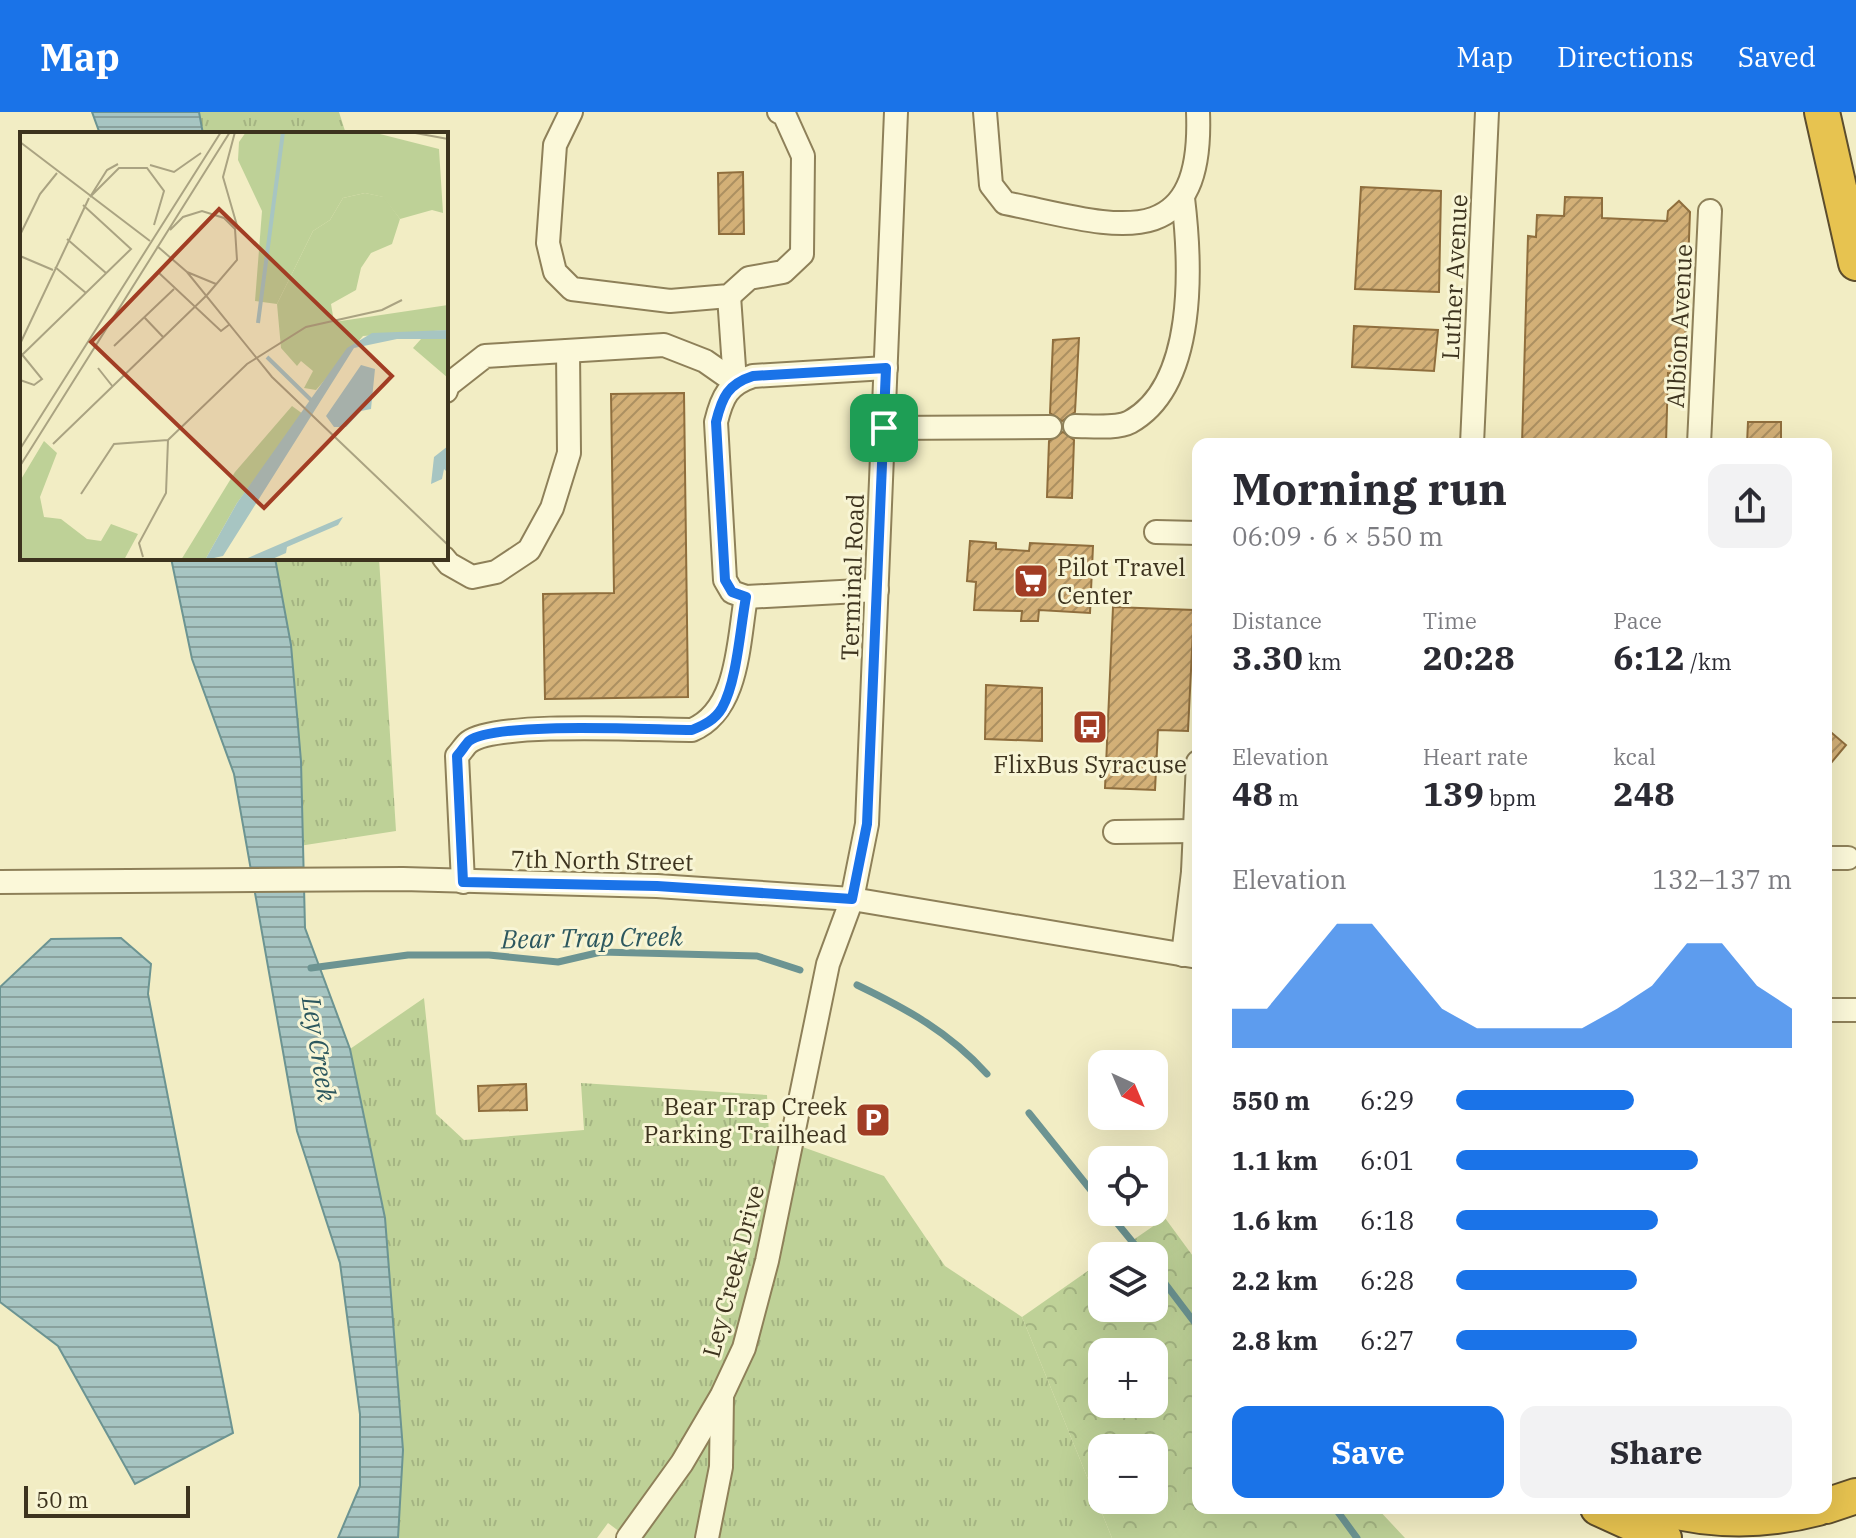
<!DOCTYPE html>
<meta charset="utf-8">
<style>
:root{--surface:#fff;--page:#f2f2f3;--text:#2b2b33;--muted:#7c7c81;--accent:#1a73e8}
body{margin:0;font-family:"IBM Plex Serif",serif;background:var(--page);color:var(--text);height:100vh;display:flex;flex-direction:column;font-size:30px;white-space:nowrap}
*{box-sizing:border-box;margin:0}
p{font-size:26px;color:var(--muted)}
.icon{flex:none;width:44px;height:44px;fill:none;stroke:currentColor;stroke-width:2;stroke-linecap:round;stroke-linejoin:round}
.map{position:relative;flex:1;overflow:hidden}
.panel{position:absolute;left:1192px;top:326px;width:640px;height:1076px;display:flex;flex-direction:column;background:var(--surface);border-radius:16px;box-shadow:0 8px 32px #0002}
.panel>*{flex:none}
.needle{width:52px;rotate:136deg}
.controls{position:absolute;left:1088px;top:938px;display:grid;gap:16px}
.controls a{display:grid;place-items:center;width:80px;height:80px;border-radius:16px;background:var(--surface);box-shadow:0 8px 32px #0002;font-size:40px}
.scale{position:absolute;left:24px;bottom:20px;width:166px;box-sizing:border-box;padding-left:8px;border:4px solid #3d331e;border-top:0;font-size:22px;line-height:28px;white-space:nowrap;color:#3d331e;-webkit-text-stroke:6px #f8f5d5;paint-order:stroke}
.pin{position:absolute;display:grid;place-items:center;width:68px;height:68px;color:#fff;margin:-34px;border-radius:16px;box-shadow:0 4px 12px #0006}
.round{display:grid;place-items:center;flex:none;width:84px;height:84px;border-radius:16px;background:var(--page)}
.overview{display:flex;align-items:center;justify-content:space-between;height:136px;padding:0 40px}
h1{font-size:44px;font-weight:700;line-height:60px}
.figures{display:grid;grid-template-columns:repeat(3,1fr);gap:12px;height:136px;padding:8px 40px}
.figures div{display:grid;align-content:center}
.figures b{font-size:34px;font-weight:700}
.figures small{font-size:22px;font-weight:400}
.figures p{font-size:22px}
.chart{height:224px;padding:16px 40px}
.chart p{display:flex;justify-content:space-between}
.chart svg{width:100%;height:144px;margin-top:8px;fill:var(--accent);opacity:.7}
.primary-button{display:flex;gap:16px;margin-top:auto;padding:16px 40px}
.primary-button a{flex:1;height:92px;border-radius:16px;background:var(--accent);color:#fff;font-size:32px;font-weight:700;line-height:92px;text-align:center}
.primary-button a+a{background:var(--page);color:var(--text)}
ul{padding:0 40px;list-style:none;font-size:26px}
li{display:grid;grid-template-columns:128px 96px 1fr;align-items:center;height:60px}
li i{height:20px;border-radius:10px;background:var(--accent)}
header{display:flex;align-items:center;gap:48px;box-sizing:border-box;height:112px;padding:0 40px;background:var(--accent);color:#fff}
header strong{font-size:38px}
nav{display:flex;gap:44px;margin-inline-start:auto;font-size:28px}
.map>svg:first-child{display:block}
.grass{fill:url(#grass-tufts)}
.forest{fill:url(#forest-crowns);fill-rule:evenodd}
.water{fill:url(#water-rules);stroke:#6c9492;stroke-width:2}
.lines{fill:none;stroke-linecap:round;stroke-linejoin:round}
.stream{stroke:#6c9492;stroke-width:7}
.building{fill:url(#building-hatch);stroke:#8f6e3d;stroke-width:2}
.minor-casing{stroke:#8e8059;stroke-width:26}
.highway-casing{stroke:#5c4d2d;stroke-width:38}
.minor{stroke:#fbf8d9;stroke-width:22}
.highway{stroke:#e7c350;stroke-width:34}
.route-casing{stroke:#fff;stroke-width:16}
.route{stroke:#1a73e8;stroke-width:10}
.labels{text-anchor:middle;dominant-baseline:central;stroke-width:6;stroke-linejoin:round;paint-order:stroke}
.street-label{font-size:24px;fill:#3d331e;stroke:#f8f5d5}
.poi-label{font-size:24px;fill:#3d331e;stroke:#f8f5d5;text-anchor:start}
.water-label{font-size:26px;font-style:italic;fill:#2c575e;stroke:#f8f5d5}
.inset-river{fill:none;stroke:#a7c5c2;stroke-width:4}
.inset-road{fill:none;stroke:#aaa382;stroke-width:2}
.view{fill:#a23d24;fill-opacity:0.15;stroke:#a23d24;stroke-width:4}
.inset-edge{fill:none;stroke:#3d331e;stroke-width:4}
</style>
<header>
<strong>Map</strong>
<nav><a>Map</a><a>Directions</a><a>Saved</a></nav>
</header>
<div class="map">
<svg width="1856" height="1426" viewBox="0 0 1856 1426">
<defs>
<pattern id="grass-tufts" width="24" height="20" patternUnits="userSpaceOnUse" patternTransform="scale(2)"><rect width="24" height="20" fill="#bed197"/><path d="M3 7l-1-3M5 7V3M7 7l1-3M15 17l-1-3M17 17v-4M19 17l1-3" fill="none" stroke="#a4b482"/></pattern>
<pattern id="forest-crowns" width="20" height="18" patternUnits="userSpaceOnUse" patternTransform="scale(2)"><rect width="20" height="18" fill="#bed197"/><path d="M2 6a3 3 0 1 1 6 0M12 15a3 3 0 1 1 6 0" fill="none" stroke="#a4b482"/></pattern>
<pattern id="water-rules" width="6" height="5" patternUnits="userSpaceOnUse" patternTransform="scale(2)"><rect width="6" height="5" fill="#a7c5c2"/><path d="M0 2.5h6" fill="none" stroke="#89a19d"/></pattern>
<pattern id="building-hatch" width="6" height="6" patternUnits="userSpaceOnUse" patternTransform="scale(2)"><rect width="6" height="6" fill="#d3b077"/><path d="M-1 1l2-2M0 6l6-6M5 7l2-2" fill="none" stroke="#ac9061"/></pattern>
</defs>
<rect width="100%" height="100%" fill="#f2edc4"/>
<g class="grass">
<path d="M 199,0 L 339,0 L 346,22 L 203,22 Z"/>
<path d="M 275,446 L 379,446 L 396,719 L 286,736 L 291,533 Z"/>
<path d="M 424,886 L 436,1002 L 464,1028 L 584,1018 L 581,971 L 767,983 L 769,1023 L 884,1064 L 945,1154 L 1022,1205 L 1112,1426 L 628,1426 L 608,1411 L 597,1426 L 398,1426 L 403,1338 L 385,1106 L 350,937 Z"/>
</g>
<path class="forest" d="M 1165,1106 L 1198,1151 L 1198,1396 L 1377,1396 L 1405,1426 L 1112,1426 L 1022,1205 L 1102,1149 L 1102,1196 L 1154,1196 L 1154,1144 L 1110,1144 ZM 1102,1240 L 1154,1240 L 1154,1292 L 1102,1292 ZM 1102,1336 L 1154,1336 L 1154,1388 L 1102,1388 Z"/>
<g class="water">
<path d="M 92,0 L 199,0 L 203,22 L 100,22 Z"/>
<path d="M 171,446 L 275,446 L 291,533 L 301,649 L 305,816 L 350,937 L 385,1106 L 403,1338 L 398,1426 L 338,1426 L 360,1374 L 360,1302 L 340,1151 L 297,1019 L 234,662 L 192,547 Z"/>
<path d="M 121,826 L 151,852 L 148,882 L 233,1321 L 135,1372 L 58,1234 L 0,1190 L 0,875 L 51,827 Z"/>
</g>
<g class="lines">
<g class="stream">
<path d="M 311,856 L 408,843 L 489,843 L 558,850 L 601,840 L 757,844 L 800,858"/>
<path d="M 857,873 C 907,897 949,920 987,962"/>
<path d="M 1029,1001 L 1102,1092"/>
<path d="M 1108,1100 L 1144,1144"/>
<path d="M 1154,1157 L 1198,1215"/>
<path d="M 1335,1396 L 1357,1426"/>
</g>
</g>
<g class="building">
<path d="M 743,60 L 744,122 L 719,122 L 718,61 Z"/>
<path d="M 1361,75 L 1441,79 L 1439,180 L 1355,177 Z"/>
<path d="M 1565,85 L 1602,86 L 1602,106 L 1667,109 L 1668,99 L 1679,89 L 1690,100 L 1684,262 L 1668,261 L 1666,332 L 1522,332 L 1528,124 L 1536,125 L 1537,103 L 1564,104 Z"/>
<path d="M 1354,214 L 1438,218 L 1434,259 L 1352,255 Z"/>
<path d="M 1079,226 L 1075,300 L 1062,309 L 1050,301 L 1053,228 Z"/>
<path d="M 684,281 L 688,585 L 545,587 L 543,482 L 614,481 L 611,282 Z"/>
<path d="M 1748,310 L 1781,310 L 1781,332 L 1747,332 Z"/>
<path d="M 1063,320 L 1074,328 L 1072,386 L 1047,385 L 1049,329 Z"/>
<path d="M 970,429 L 996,431 L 996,437 L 1029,439 L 1030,431 L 1093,434 L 1090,501 L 1039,498 L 1038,509 L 1021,509 L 1022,499 L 974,498 L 976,470 L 967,469 Z"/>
<path d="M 1113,495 L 1194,498 L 1188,619 L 1158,618 L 1155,678 L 1105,676 Z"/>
<path d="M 986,573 L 1042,576 L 1042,629 L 985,627 Z"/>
<path d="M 1826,616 L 1846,633 L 1826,657 Z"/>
<path d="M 526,972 L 527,998 L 479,999 L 478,974 Z"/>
</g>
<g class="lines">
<defs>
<g id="minor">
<path d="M 571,0 L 555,33 L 548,131 L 555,160 L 572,177 L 670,189 L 729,184 L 749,166 L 783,160 L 802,142 L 803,44 L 784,2 L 779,0"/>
<path d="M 985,0 L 991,73 L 1005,91 C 1107,111 1204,151 1198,0"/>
<path d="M 729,184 L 735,270"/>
<path d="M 446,279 L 448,273 L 485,244 L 664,233 L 705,249 L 735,270"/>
<path d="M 1075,314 C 1090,314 1117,317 1130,310 C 1197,273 1191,152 1183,86"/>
<path d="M 884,316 L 1050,315"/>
<path d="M 1472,332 L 1487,0"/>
<path d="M 1699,332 L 1710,99"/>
<path d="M 1156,420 L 1198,421"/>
<path d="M 444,446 L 449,452 L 472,465 L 496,460 L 529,438 L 552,396 L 569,341 L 568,239"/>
<path d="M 877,478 L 746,485 L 732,480 L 725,468 L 716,310 C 722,285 728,272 753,264 L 886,256"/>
<path d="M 1115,720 L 1195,719"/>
<path d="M 1826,746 L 1848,746"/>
<path d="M 1193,760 L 1198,650"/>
<path d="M 0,770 L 403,767 L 657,774 L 852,787 L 1198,845"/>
<path d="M 463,770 L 457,644 C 461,640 465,633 469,630 C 496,609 652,618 692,618 C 739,598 738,530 746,485"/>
<path d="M 1183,843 L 1193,760 L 1198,760"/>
<path d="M 1826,898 L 1856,898"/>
<path d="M 628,1426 L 682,1351 L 722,1283 L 744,1236 L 767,1149 L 828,852 L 852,787 L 867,712 L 896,0"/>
<path d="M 707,1426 L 721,1355 L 722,1284"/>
</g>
<g id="highway">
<path d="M 1822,0 L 1856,151"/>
<path d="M 1826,1394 L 1856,1384"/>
<path d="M 1598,1396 L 1664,1426"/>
<path d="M 1660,1396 C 1713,1410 1765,1410 1818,1396"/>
</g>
</defs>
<use href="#minor" class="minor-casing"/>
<use href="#highway" class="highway-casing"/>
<use href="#minor" class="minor"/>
<use href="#highway" class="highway"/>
</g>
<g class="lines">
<defs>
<path id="route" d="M 886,256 L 867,712 L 852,787 L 657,774 L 463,770 L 457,644 C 461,640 465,633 469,629 C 496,609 652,618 692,618 C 704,613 715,608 722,596 C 737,569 740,517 746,485 L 732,480 L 725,468 L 716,310 C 722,285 728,272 753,264 Z"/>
</defs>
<use href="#route" class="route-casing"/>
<use href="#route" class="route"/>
</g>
<defs>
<symbol id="supermarket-square" viewBox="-11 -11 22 22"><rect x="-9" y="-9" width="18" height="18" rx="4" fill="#a23d24" stroke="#f8f5d5"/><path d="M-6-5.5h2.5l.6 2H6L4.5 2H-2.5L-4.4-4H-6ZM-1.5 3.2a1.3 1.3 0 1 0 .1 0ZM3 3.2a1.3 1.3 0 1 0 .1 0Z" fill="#fff"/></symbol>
<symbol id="bus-square" viewBox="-11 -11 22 22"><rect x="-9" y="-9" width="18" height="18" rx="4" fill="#a23d24" stroke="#f8f5d5"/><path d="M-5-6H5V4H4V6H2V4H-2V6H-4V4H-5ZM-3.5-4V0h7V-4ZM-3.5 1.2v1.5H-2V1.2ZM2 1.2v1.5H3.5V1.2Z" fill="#fff"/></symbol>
<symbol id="parking-square" viewBox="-11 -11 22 22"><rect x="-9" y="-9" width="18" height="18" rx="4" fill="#a23d24" stroke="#f8f5d5"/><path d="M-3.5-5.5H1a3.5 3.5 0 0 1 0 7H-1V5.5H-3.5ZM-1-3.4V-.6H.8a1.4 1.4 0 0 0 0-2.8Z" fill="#fff"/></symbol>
</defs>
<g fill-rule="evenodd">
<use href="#supermarket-square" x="1011" y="449" width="40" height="40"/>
<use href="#bus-square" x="1070" y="595" width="40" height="40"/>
<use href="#parking-square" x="853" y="988" width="40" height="40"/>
</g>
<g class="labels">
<g class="street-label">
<text transform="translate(1454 165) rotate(-87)">Luther Avenue</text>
<text transform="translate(1679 214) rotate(-87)">Albion Avenue</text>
<text transform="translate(852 465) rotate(-88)">Terminal Road</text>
<text transform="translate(602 748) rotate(1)">7th North Street</text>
<text transform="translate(733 1159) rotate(-75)">Ley Creek Drive</text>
</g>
<g class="poi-label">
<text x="1057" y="455">Pilot Travel<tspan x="1057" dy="28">Center</tspan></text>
<text x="1090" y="652" text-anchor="middle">FlixBus Syracuse</text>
<text x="847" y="994" text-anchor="end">Bear Trap Creek<tspan x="847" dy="28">Parking Trailhead</tspan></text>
</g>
<g class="water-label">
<text transform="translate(592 825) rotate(-1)">Bear Trap Creek</text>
<text transform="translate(320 937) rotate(81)">Ley Creek</text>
</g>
</g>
<g transform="translate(20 20)">
<rect width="428" height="428" fill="#f2edc4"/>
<path d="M 345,61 L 364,65 L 380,87 L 372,112 L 351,121 L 341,136 L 336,158 L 311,172 L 314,190 L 428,173 L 428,198 L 343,204 L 296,258 L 284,256 L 293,239 L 281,229 L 277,234 L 261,216 L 257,172 L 293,99 L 310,88 L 323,66 ZM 272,274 L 283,282 L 217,371 L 185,428 L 161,428 L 215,340 ZM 24,309 L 37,321 L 20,365 L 24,385 L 41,387 L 67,407 L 81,409 L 91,392 L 118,402 L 104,428 L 0,428 L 0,349 Z" fill="#bed197"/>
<path d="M 226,0 L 352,0 L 419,17 L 423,81 L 412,78 L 380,87 L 363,65 L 345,61 L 323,66 L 310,88 L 293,99 L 257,172 L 235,169 L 242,79 L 218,28 L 219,10 ZM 401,207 L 428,207 L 428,246 L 393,216 Z" fill="#bed197"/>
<path d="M 428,198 L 428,207 L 377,207 L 334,216 L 203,424 L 185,428 L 217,371 L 327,216 L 352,201 ZM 341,233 L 355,237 L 351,277 L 341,279 L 326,295 L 314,295 L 306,284 ZM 428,314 L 428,341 L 424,337 L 422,347 L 411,352 L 414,325 ZM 323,385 L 318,393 L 267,415 L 266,421 L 250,428 L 223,428 Z" fill="#a7c5c2"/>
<path class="inset-river" d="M 238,191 L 263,0M 247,225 L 291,268"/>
<path class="inset-road" d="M 215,0 L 203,45 L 218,97M 390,0 L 428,7M 0,10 L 130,109M 130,33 L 154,40 L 181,21M 70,65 L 99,36 L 127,36 L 144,59 L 134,93M 70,65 L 87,38 L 98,32M 150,98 L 163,85 L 182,79 L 204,86 L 215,97 L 217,128 L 187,163M 0,103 L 20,62 L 37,41M 47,107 L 86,141M 137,114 L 167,140 L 252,245 L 428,413M 0,124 L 33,138M 35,135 L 66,161M 167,140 L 196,152M 139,141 L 201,199 L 210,192M 124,185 L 144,206M 0,212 L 69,66M 94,214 L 154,157M 0,220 L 22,247 L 14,253 L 0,248M 2,223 L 111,117 L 63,73M 78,236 L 93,255M 148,308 L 227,232 L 286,195 L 362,178 L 382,168M 33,312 L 187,163M 0,317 L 201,0M 0,334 L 210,0M 61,362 L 94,312 L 148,308M 123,425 L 119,411 L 146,361 L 148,308"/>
<path class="view" d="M 199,77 L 372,244 L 244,376 L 71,210 Z"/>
<rect width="428" height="428" class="inset-edge"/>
</g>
</svg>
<div class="controls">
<a><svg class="needle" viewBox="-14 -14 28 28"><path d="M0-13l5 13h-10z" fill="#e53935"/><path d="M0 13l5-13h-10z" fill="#7c7c81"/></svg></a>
<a><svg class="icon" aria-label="locate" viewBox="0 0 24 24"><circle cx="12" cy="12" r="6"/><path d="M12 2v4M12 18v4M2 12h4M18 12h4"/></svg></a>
<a><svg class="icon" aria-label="layers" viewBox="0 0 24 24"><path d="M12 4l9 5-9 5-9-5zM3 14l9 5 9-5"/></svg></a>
<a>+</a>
<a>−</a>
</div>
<div class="scale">50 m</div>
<div class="pin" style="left:884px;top:316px;background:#1e9e55"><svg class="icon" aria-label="arrive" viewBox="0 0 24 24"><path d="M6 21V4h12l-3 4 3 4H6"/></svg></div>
<section class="panel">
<div class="overview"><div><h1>Morning run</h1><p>06:09 · 6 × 550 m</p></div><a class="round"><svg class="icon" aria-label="share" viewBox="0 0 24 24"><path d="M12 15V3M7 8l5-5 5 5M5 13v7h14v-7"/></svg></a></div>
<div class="figures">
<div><p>Distance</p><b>3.30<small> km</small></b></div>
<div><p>Time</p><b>20:28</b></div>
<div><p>Pace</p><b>6:12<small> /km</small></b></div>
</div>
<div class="figures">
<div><p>Elevation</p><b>48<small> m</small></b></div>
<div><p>Heart rate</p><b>139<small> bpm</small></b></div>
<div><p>kcal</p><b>248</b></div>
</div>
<div class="chart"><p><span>Elevation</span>132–137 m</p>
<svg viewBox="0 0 160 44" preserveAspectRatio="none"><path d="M0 44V32L10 32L20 19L30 6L40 6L50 19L60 32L70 38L80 38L90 38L100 38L110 32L120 25L130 12L140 12L150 25L160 32V44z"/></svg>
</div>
<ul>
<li><b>550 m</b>6:29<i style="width:53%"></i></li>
<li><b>1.1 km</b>6:01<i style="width:72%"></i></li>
<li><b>1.6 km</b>6:18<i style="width:60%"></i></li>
<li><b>2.2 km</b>6:28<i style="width:54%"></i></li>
<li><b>2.8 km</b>6:27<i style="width:54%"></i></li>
</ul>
<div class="primary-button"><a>Save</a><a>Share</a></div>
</section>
</div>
